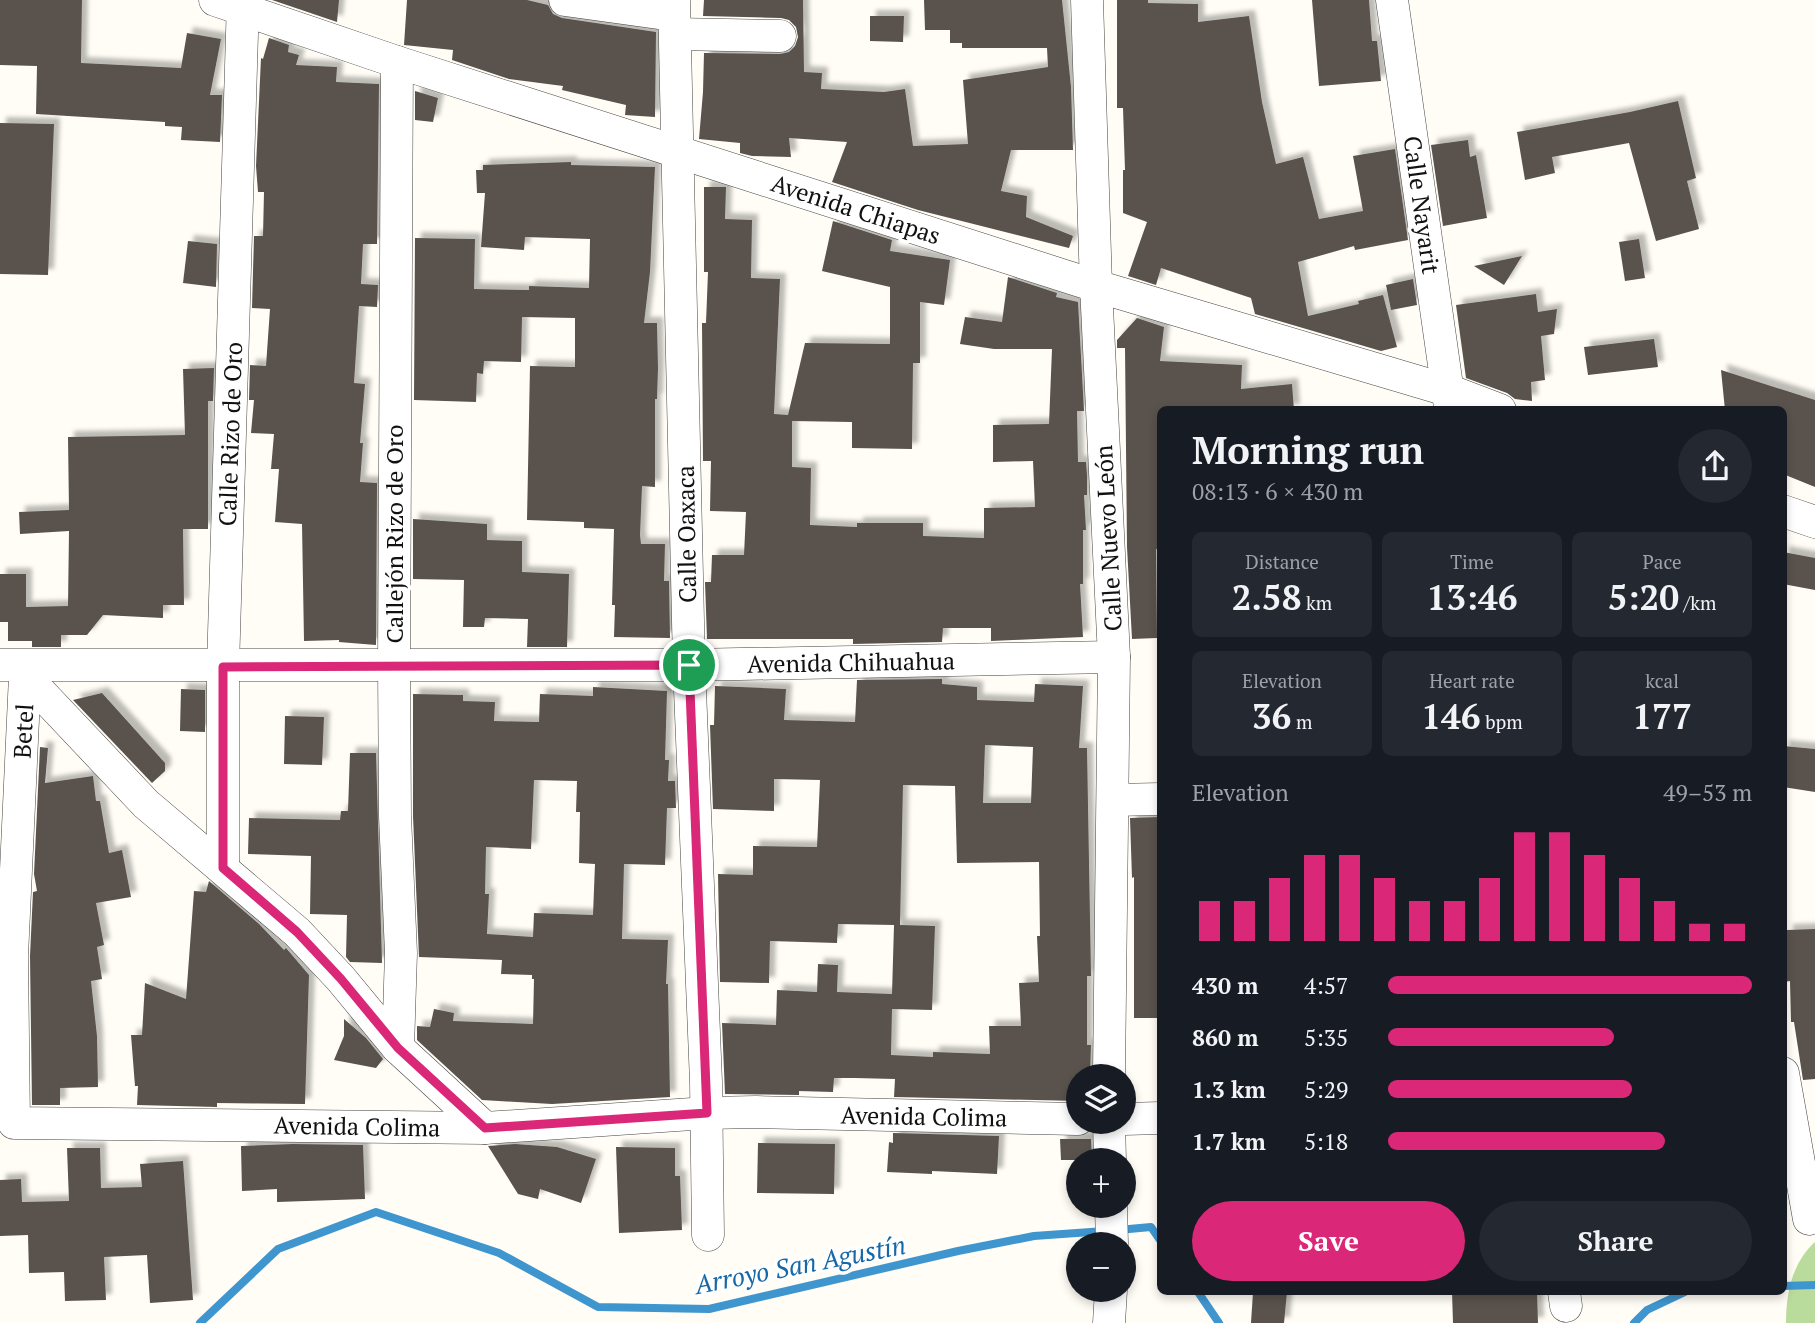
<!DOCTYPE html>
<meta charset="utf-8">
<style>
:root{--surface:#171b24;--page:#242831;--text:#f1f3f6;--muted:#9ea1a6;--accent:#db2777}
body{margin:0;font-family:"PT Serif",serif;background:var(--page);color:var(--text);height:100vh;display:flex;flex-direction:column;font-size:26px;white-space:nowrap}
*{box-sizing:border-box;margin:0}
p{font-size:23px;color:var(--muted)}
.icon{flex:none;width:38px;height:38px;fill:none;stroke:currentColor;stroke-width:2;stroke-linecap:round;stroke-linejoin:round}
.map{position:relative;flex:1;overflow:hidden}
.sheet{position:absolute;left:1157px;top:406px;width:630px;height:889px;display:flex;flex-direction:column;background:var(--surface);border-radius:10px;box-shadow:0 4px 10px #0003}
.sheet>*{flex:none}
.controls{position:absolute;left:1066px;top:1064px;display:grid;gap:14px}
.controls a{display:grid;place-items:center;width:70px;height:70px;border-radius:50%;background:var(--surface);box-shadow:0 4px 10px #0003;font-size:35px}
.pin{position:absolute;display:grid;place-items:center;width:60px;height:60px;color:#fff;margin:-30px;border:4px solid #fff;border-radius:50%;box-shadow:0 2px 7px #0007}
.round{display:grid;place-items:center;flex:none;width:74px;height:74px;border-radius:37px;background:var(--page)}
.overview{display:flex;align-items:center;justify-content:space-between;height:119px;padding:0 35px}
h1{font-size:38px;font-weight:800;line-height:52px}
.metrics{display:grid;grid-template-columns:repeat(3,1fr);gap:10px;height:119px;padding:7px 35px}
.metrics div{display:grid;align-content:center;border-radius:10px;background:var(--page);text-align:center}
.metrics b{font-size:35px;font-weight:800}
.metrics small{font-size:19px;font-weight:400}
.metrics p{font-size:19px}
.chart{height:196px;padding:14px 35px}
.chart p{display:flex;justify-content:space-between}
.chart svg{width:100%;height:126px;margin-top:7px;stroke:var(--accent);stroke-width:6}
.primary-button{display:flex;gap:14px;margin-top:auto;padding:14px 35px}
.primary-button a{flex:1;height:80px;border-radius:42px;background:var(--accent);color:#fff;font-size:28px;font-weight:800;line-height:80px;text-align:center}
.primary-button a+a{background:var(--page);color:var(--text)}
ul{padding:0 35px;list-style:none;font-size:23px}
li{display:grid;grid-template-columns:112px 84px 1fr;align-items:center;height:52px}
li i{height:18px;border-radius:9px;background:var(--accent)}
.map>svg:first-child{display:block}
.forest{fill:#b9dc9c}
.lines{fill:none;stroke-linecap:round;stroke-linejoin:round}
.stream{stroke:#3f96cf;stroke-width:8}
.building{fill:#5a524d;fill-rule:evenodd;filter:url(#shadow)}
.minor-casing{stroke:#444;stroke-width:33}
.minor{stroke:#fff;stroke-width:32}
.route-casing{stroke:#fff;stroke-width:14}
.route{stroke:#db2777;stroke-width:9}
.labels{text-anchor:middle;dominant-baseline:central;stroke-width:7;stroke-linejoin:round;paint-order:stroke}
.street-label{font-size:24px;fill:#111;stroke:#fff}
.water-label{font-size:26px;font-style:italic;fill:#1768a6;stroke:#fff}
</style>
<div class="map">
<svg width="1815" height="1323" viewBox="0 0 1815 1323">
<defs>
<filter id="shadow"><feDropShadow dx="6" dy="-6" stdDeviation="2" flood-color="#0004"/></filter>
</defs>
<rect width="100%" height="100%" fill="#fffdf5"/>
<path class="forest" d="M 1815,1242 L 1815,1323 L 1786,1323 C 1786,1293 1792,1263 1815,1242 Z"/>
<g class="lines">
<g class="stream">
<path d="M 1118,1230 L 1151,1227 L 1160,1240"/>
<path d="M 1783,1286 L 1815,1285"/>
<path d="M 1198,1292 L 1219,1323"/>
<path d="M 200,1323 L 278,1249 L 376,1212 L 499,1253 L 598,1307 L 709,1309 L 958,1251 L 1034,1236 L 1105,1231"/>
<path d="M 1634,1323 L 1647,1310 L 1685,1292"/>
</g>
</g>
<g class="building">
<path d="M 0,0 L 82,0 L 81,63 L 181,68 L 187,33 L 221,39 L 210,95 L 222,95 L 220,142 L 181,140 L 182,127 L 165,126 L 165,122 L 36,114 L 37,66 L 0,65 Z"/>
<path d="M 272,0 L 339,0 L 337,22 Z"/>
<path d="M 407,0 L 527,0 L 548,5 L 553,14 L 562,18 L 656,32 L 655,117 L 625,115 L 626,105 L 562,90 L 563,86 L 509,79 L 452,60 L 453,50 L 404,45 Z"/>
<path d="M 704,0 L 803,0 L 804,72 L 822,73 L 821,89 L 884,92 L 905,89 L 913,146 L 968,144 L 963,80 L 1048,67 L 1047,48 L 962,48 L 962,43 L 950,43 L 950,30 L 925,30 L 924,0 L 1062,0 L 1071,87 L 1073,150 L 1011,150 L 1001,191 L 1027,196 L 1026,217 L 1073,236 L 1069,248 L 918,210 L 832,182 L 847,142 L 789,138 L 791,157 L 752,156 L 740,153 L 740,143 L 699,139 L 703,92 L 704,53 L 780,54 L 789,52 L 795,46 L 798,37 L 796,27 L 789,20 L 781,18 L 703,16 Z"/>
<path d="M 1117,0 L 1148,0 L 1148,3 L 1198,4 L 1198,22 L 1249,16 L 1262,102 L 1276,164 L 1303,157 L 1319,219 L 1363,211 L 1353,156 L 1395,149 L 1408,240 L 1355,250 L 1354,246 L 1298,262 L 1308,316 L 1359,304 L 1358,301 L 1383,295 L 1397,347 L 1381,351 L 1255,314 L 1251,298 L 1161,268 L 1156,285 L 1128,276 L 1147,222 L 1123,213 L 1123,170 L 1125,170 L 1123,108 L 1117,108 Z"/>
<path d="M 1312,0 L 1369,0 L 1372,41 L 1377,41 L 1381,81 L 1319,86 Z"/>
<path d="M 870,16 L 904,16 L 903,42 L 870,41 Z"/>
<path d="M 269,38 L 289,45 L 288,52 L 299,55 L 296,65 L 337,67 L 336,82 L 379,84 L 377,244 L 363,244 L 361,284 L 378,285 L 377,307 L 359,306 L 354,383 L 365,384 L 360,443 L 363,443 L 360,482 L 377,483 L 376,645 L 339,642 L 339,640 L 304,641 L 302,524 L 275,522 L 279,469 L 271,469 L 274,434 L 251,433 L 254,400 L 249,400 L 250,365 L 266,366 L 270,309 L 252,308 L 254,236 L 263,236 L 264,192 L 258,192 L 256,166 L 261,58 L 263,59 Z"/>
<path d="M 415,91 L 438,98 L 433,122 L 415,120 Z"/>
<path d="M 1678,101 L 1696,178 L 1687,181 L 1699,229 L 1656,241 L 1629,143 L 1552,157 L 1555,173 L 1525,180 L 1517,132 L 1630,112 Z"/>
<path d="M 0,123 L 54,124 L 48,275 L 0,274 Z"/>
<path d="M 1468,140 L 1470,157 L 1476,155 L 1487,218 L 1443,226 L 1431,145 Z"/>
<path d="M 571,162 L 571,165 L 655,167 L 650,272 L 644,323 L 657,323 L 658,368 L 657,399 L 655,399 L 655,487 L 642,486 L 640,535 L 641,544 L 665,544 L 664,581 L 669,581 L 670,638 L 614,637 L 615,605 L 612,605 L 614,529 L 584,528 L 584,522 L 527,520 L 530,366 L 575,367 L 575,318 L 522,317 L 521,362 L 484,361 L 483,374 L 477,373 L 476,402 L 414,400 L 415,238 L 475,239 L 474,289 L 529,290 L 529,286 L 589,288 L 590,239 L 525,237 L 524,250 L 481,247 L 485,193 L 477,193 L 476,170 L 483,170 L 483,165 Z"/>
<path d="M 704,187 L 726,187 L 725,219 L 752,220 L 751,278 L 780,279 L 774,414 L 788,415 L 805,343 L 890,344 L 890,287 L 822,271 L 833,221 L 892,240 L 890,251 L 950,260 L 944,305 L 920,302 L 920,363 L 913,363 L 912,449 L 852,448 L 852,422 L 792,421 L 792,467 L 811,468 L 810,525 L 857,527 L 857,523 L 923,523 L 923,536 L 984,538 L 984,508 L 1035,507 L 1033,461 L 993,462 L 993,425 L 1049,424 L 1052,349 L 994,349 L 960,344 L 965,317 L 1002,322 L 1008,277 L 1057,293 L 1056,297 L 1078,302 L 1084,411 L 1077,411 L 1078,462 L 1086,462 L 1087,475 L 1087,495 L 1084,495 L 1086,530 L 1083,530 L 1083,584 L 1080,584 L 1083,637 L 991,641 L 991,628 L 943,628 L 942,642 L 853,644 L 853,639 L 707,639 L 705,582 L 711,582 L 712,555 L 744,555 L 746,512 L 710,511 L 711,461 L 703,461 L 702,323 L 706,323 L 708,272 L 704,272 Z"/>
<path d="M 1639,239 L 1645,278 L 1625,281 L 1619,242 Z"/>
<path d="M 188,241 L 217,244 L 216,287 L 183,283 Z"/>
<path d="M 1522,256 L 1504,285 L 1474,266 Z"/>
<path d="M 1413,279 L 1417,305 L 1391,310 L 1386,285 Z"/>
<path d="M 1536,294 L 1538,312 L 1557,309 L 1554,334 L 1541,336 L 1545,380 L 1531,382 L 1532,401 L 1515,399 L 1507,393 L 1466,378 L 1456,305 Z"/>
<path d="M 1137,318 L 1164,327 L 1160,361 L 1242,365 L 1241,389 L 1292,384 L 1294,410 L 1160,410 L 1160,549 L 1156,549 L 1157,638 L 1132,639 L 1127,547 L 1125,348 L 1117,348 L 1117,340 Z"/>
<path d="M 1654,339 L 1658,367 L 1588,375 L 1584,347 Z"/>
<path d="M 214,368 L 213,401 L 208,401 L 208,529 L 183,529 L 184,605 L 163,605 L 163,618 L 103,615 L 87,635 L 61,635 L 61,647 L 32,647 L 32,641 L 8,641 L 8,622 L 0,622 L 0,574 L 26,574 L 26,607 L 68,606 L 69,531 L 20,534 L 19,512 L 69,510 L 68,437 L 185,435 L 183,369 Z"/>
<path d="M 1721,370 L 1815,400 L 1815,487 L 1783,474 L 1783,410 L 1725,410 Z"/>
<path d="M 413,519 L 487,524 L 487,540 L 522,541 L 522,572 L 569,574 L 567,647 L 527,647 L 528,619 L 485,618 L 484,627 L 463,627 L 464,580 L 413,579 Z"/>
<path d="M 1783,552 L 1815,558 L 1815,590 L 1783,584 Z"/>
<path d="M 942,679 L 942,684 L 977,687 L 977,700 L 1034,702 L 1035,684 L 1083,686 L 1079,748 L 1087,748 L 1091,976 L 1087,976 L 1087,1045 L 1091,1045 L 1090,1076 L 1078,1076 L 1078,1101 L 894,1097 L 895,1079 L 855,1078 L 834,1078 L 833,1092 L 799,1091 L 799,1095 L 725,1094 L 722,1023 L 776,1025 L 777,990 L 817,992 L 818,964 L 838,965 L 837,992 L 892,994 L 894,925 L 838,924 L 837,943 L 770,941 L 769,983 L 720,982 L 718,874 L 753,875 L 753,846 L 817,847 L 820,780 L 774,779 L 774,811 L 713,809 L 710,725 L 714,725 L 715,686 L 786,689 L 784,720 L 855,722 L 857,680 ZM 985,745 L 1033,747 L 1031,803 L 983,803 ZM 903,785 L 955,786 L 957,863 L 1039,862 L 1040,936 L 1037,936 L 1039,982 L 1019,983 L 1021,1026 L 989,1026 L 990,1054 L 933,1052 L 933,1057 L 891,1055 L 892,1009 L 932,1010 L 935,926 L 900,925 Z"/>
<path d="M 593,687 L 667,691 L 665,760 L 669,760 L 668,781 L 675,781 L 676,808 L 667,808 L 665,865 L 624,864 L 622,939 L 668,940 L 666,984 L 668,984 L 670,1097 L 552,1104 L 482,1100 L 417,1040 L 417,1026 L 430,1027 L 434,1009 L 454,1013 L 453,1021 L 533,1024 L 534,979 L 532,979 L 532,975 L 501,974 L 502,960 L 419,957 L 413,816 L 413,694 L 463,695 L 463,701 L 495,702 L 494,721 L 539,722 L 540,694 L 593,696 ZM 534,780 L 577,781 L 576,812 L 580,812 L 579,863 L 595,864 L 593,915 L 534,913 L 533,937 L 487,934 L 489,894 L 485,894 L 486,847 L 531,849 Z"/>
<path d="M 181,689 L 205,690 L 205,732 L 180,731 Z"/>
<path d="M 102,693 L 165,763 L 165,771 L 152,783 L 73,700 Z"/>
<path d="M 285,716 L 324,717 L 322,765 L 284,764 Z"/>
<path d="M 1783,746 L 1815,749 L 1815,792 L 1783,787 Z"/>
<path d="M 40,747 L 48,748 L 45,783 L 93,776 L 96,801 L 100,801 L 109,853 L 122,850 L 131,897 L 96,903 L 104,945 L 97,947 L 102,979 L 91,981 L 97,1036 L 98,1087 L 60,1088 L 60,1105 L 32,1105 L 30,956 L 33,892 L 37,891 L 34,874 Z"/>
<path d="M 350,753 L 376,753 L 382,963 L 350,962 L 346,957 L 347,915 L 310,914 L 311,856 L 248,854 L 249,818 L 340,820 L 341,811 L 348,811 Z"/>
<path d="M 1160,817 L 1160,1018 L 1134,1018 L 1134,877 L 1132,878 L 1130,818 Z"/>
<path d="M 209,881 L 259,924 L 284,950 L 286,948 L 309,975 L 305,1104 L 217,1103 L 217,1107 L 137,1105 L 138,1086 L 135,1086 L 131,1035 L 142,1035 L 145,983 L 186,999 L 194,891 L 206,892 Z"/>
<path d="M 1815,929 L 1815,1079 L 1803,1080 L 1794,1022 L 1791,1022 L 1790,981 L 1784,982 L 1783,961 L 1787,961 L 1787,930 Z"/>
<path d="M 344,1019 L 366,1038 L 383,1059 L 376,1068 L 334,1060 L 344,1036 Z"/>
<path d="M 893,1133 L 999,1136 L 997,1174 L 932,1171 L 932,1174 L 887,1172 L 889,1142 L 893,1143 Z"/>
<path d="M 1060,1139 L 1091,1139 L 1092,1160 L 1061,1160 Z"/>
<path d="M 758,1143 L 835,1144 L 834,1194 L 757,1193 Z"/>
<path d="M 293,1144 L 363,1145 L 365,1199 L 277,1202 L 277,1189 L 242,1191 L 241,1146 Z"/>
<path d="M 515,1144 L 557,1147 L 596,1159 L 581,1203 L 540,1189 L 538,1199 L 518,1194 L 488,1146 Z"/>
<path d="M 616,1147 L 675,1148 L 675,1176 L 680,1176 L 682,1230 L 619,1233 Z"/>
<path d="M 67,1148 L 100,1148 L 101,1188 L 142,1187 L 140,1164 L 183,1161 L 193,1300 L 150,1303 L 147,1255 L 104,1257 L 106,1300 L 65,1301 L 64,1272 L 29,1273 L 28,1235 L 0,1236 L 0,1180 L 21,1179 L 22,1202 L 69,1201 Z"/>
<path d="M 1253,1292 L 1287,1292 L 1284,1323 L 1251,1323 Z"/>
<path d="M 1452,1292 L 1537,1292 L 1538,1323 L 1453,1323 Z"/>
</g>
<g class="lines">
<defs>
<g id="minor">
<path d="M 215,0 L 397,62 L 1096,286 L 1450,391 L 1500,410"/>
<path d="M 565,0 L 673,15"/>
<path d="M 674,0 L 689,665 L 706,1082 L 708,1235"/>
<path d="M 1087,0 L 1096,286 L 1114,657 L 1109,1076"/>
<path d="M 1392,0 L 1450,407"/>
<path d="M 675,34 L 780,36"/>
<path d="M 397,62 L 394,666 L 395,816 L 401,953 L 398,1048"/>
<path d="M 1783,511 L 1815,522"/>
<path d="M 0,665 L 689,665 L 1114,657"/>
<path d="M 20,667 L 25,676 L 146,804 L 297,932 L 341,979 L 398,1048 L 485,1128"/>
<path d="M 25,676 L 12,956 L 14,1123 L 485,1128 L 707,1113 L 756,1112 L 1078,1119"/>
<path d="M 1113,800 L 1160,799"/>
<path d="M 223,868 L 223,667 L 243,0"/>
<path d="M 1783,1073 L 1809,1219"/>
<path d="M 1124,1119 L 1160,1118"/>
<path d="M 1109,1122 L 1110,1160"/>
<path d="M 1111,1206 L 1112,1244"/>
<path d="M 1564,1292 L 1566,1306"/>
<path d="M 1109,1323 L 1111,1290"/>
</g>
</defs>
<use href="#minor" class="minor-casing"/>
<use href="#minor" class="minor"/>
</g>
<g class="lines">
<defs>
<path id="route" d="M 689,665 L 707,1113 L 485,1128 L 398,1048 L 341,979 L 297,932 L 223,868 L 223,667 Z"/>
</defs>
<use href="#route" class="route-casing"/>
<use href="#route" class="route"/>
</g>
<g class="labels">
<g class="street-label">
<text transform="translate(1422 205) rotate(82)">Calle Nayarit</text>
<text transform="translate(856 209) rotate(18)">Avenida Chiapas</text>
<text transform="translate(230 434) rotate(-88)">Calle Rizo de Oro</text>
<text transform="translate(394 534) rotate(-90)">Callejón Rizo de Oro</text>
<text transform="translate(686 534) rotate(-91)">Calle Oaxaca</text>
<text transform="translate(1108 538) rotate(-93)">Calle Nuevo León</text>
<text transform="translate(851 662) rotate(-1)">Avenida Chihuahua</text>
<text transform="translate(23 731) rotate(-87)">Betel</text>
<text transform="translate(924 1116) rotate(1)">Avenida Colima</text>
<text transform="translate(357 1126) rotate(1)">Avenida Colima</text>
</g>
<g class="water-label">
<text transform="translate(800 1264) rotate(-11)">Arroyo San Agustín</text>
</g>
</g>
</svg>
<div class="controls">
<a><svg class="icon" aria-label="layers" viewBox="0 0 24 24"><path d="M12 4l9 5-9 5-9-5zM3 14l9 5 9-5"/></svg></a>
<a>+</a>
<a>−</a>
</div>
<div class="pin" style="left:689px;top:665px;background:#1e9e55"><svg class="icon" aria-label="arrive" viewBox="0 0 24 24"><path d="M6 21V4h12l-3 4 3 4H6"/></svg></div>
<section class="sheet">
<div class="overview"><div><h1>Morning run</h1><p>08:13 · 6 × 430 m</p></div><a class="round"><svg class="icon" aria-label="share" viewBox="0 0 24 24"><path d="M12 15V3M7 8l5-5 5 5M5 13v7h14v-7"/></svg></a></div>
<div class="metrics">
<div><p>Distance</p><b>2.58<small> km</small></b></div>
<div><p>Time</p><b>13:46</b></div>
<div><p>Pace</p><b>5:20<small> /km</small></b></div>
</div>
<div class="metrics">
<div><p>Elevation</p><b>36<small> m</small></b></div>
<div><p>Heart rate</p><b>146<small> bpm</small></b></div>
<div><p>kcal</p><b>177</b></div>
</div>
<div class="chart"><p><span>Elevation</span>49–53 m</p>
<svg viewBox="0 0 160 44" preserveAspectRatio="none"><path d="M5 44V30M15 44V30M25 44V22M35 44V14M45 44V14M55 44V22M65 44V30M75 44V30M85 44V22M95 44V6M105 44V6M115 44V14M125 44V22M135 44V30M145 44V38M155 44V38"/></svg>
</div>
<ul>
<li><b>430 m</b>4:57<i style="width:100%"></i></li>
<li><b>860 m</b>5:35<i style="width:62%"></i></li>
<li><b>1.3 km</b>5:29<i style="width:67%"></i></li>
<li><b>1.7 km</b>5:18<i style="width:76%"></i></li>
</ul>
<div class="primary-button"><a>Save</a><a>Share</a></div>
</section>
</div>
